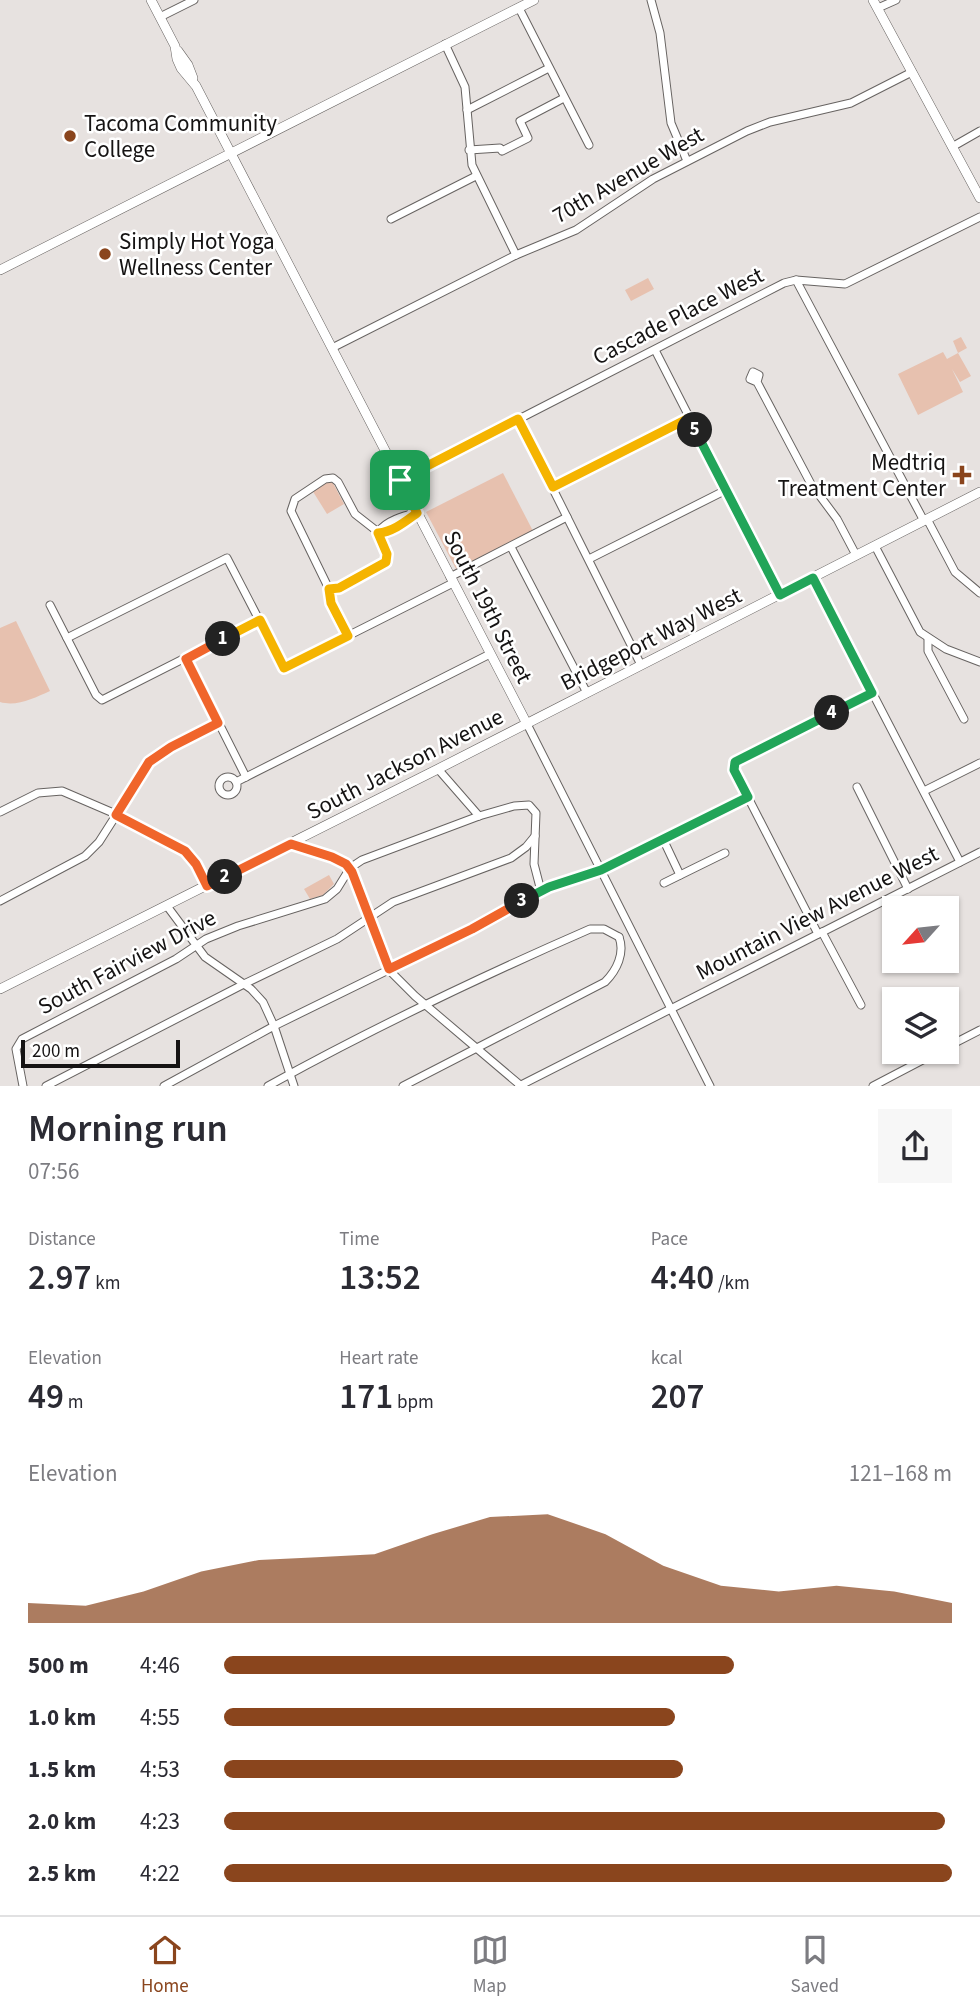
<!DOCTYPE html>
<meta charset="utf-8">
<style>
:root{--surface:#fff;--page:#f7f7f7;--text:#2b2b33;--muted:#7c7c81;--line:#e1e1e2;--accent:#8a451d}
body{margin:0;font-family:"Source Sans 3",sans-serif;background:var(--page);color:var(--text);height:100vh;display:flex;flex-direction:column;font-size:26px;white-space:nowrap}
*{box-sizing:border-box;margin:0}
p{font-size:23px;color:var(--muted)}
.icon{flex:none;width:38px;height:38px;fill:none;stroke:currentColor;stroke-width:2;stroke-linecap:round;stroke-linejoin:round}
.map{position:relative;height:1086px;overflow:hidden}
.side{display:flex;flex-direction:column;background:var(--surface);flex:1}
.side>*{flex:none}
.needle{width:46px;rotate:243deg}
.buttons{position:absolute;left:882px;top:896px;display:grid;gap:14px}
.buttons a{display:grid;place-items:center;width:77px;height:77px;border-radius:0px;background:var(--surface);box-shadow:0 2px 5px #0004;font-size:35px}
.scale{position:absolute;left:21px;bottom:18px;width:159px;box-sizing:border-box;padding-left:7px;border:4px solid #151313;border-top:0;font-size:19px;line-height:24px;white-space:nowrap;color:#151313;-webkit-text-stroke:5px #fff;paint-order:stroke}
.pin{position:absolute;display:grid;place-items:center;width:60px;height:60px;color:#fff;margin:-30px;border-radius:14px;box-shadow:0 4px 10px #0006}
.km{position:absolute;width:35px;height:35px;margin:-18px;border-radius:50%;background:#222;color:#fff;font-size:19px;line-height:35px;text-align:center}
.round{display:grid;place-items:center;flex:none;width:74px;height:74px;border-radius:0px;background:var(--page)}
.head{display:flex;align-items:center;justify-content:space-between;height:119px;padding:0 28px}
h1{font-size:38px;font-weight:600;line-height:52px}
.metrics{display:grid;grid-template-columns:repeat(3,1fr);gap:10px;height:119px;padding:7px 28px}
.metrics div{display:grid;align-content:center}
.metrics b{font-size:35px;font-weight:600}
.metrics small{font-size:19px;font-weight:400}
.metrics p{font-size:19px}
.chart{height:196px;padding:14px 28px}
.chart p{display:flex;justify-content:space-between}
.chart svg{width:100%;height:126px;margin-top:7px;fill:var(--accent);opacity:.7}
ul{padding:0 28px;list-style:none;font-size:23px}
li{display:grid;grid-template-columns:112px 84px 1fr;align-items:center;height:52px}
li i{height:18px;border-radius:9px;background:var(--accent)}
.tabs{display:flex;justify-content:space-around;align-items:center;height:98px;border-top:2px solid var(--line);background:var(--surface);font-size:19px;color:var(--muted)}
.tabs a{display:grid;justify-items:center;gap:4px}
.tabs .active{color:var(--accent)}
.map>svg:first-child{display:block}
.green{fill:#e7c1af}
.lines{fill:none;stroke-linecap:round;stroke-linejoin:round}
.minor-casing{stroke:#676361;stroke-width:9}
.major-casing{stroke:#676361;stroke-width:10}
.minor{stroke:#fff;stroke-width:7}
.major{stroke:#fff;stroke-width:9}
.split-1-casing{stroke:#fff;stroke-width:14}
.split-2-casing{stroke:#fff;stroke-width:14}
.split-3-casing{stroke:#fff;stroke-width:14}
.split-4-casing{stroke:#fff;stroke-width:14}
.split-5-casing{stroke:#fff;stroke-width:14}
.split-6-casing{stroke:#fff;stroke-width:14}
.split-1{stroke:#f5b400;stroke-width:9}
.split-2{stroke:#f0652b;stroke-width:9}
.split-3{stroke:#f0652b;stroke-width:9}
.split-4{stroke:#22a559;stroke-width:9}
.split-5{stroke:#22a559;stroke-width:9}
.split-6{stroke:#f5b400;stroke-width:9}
.poi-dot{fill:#8a451d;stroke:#fff;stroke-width:2.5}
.labels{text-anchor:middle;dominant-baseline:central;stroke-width:5;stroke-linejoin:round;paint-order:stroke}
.poi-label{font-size:23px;fill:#151313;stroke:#fff;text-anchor:start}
.street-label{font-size:23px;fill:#151313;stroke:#fff}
</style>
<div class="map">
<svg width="980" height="1086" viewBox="0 0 980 1086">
<rect width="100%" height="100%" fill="#e7e2e0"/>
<g class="green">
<path d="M 648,278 L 654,289 L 631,301 L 625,290 Z"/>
<path d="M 961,337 L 967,348 L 958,353 L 971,376 L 960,382 L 952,369 L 963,392 L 918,415 L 898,374 L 943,352 L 947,359 L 958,353 L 953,341 Z"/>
<path d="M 503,473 L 533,531 L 456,569 L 426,512 Z"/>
<path d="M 328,481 L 333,483 L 344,504 L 327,514 L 312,490 Z"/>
<path d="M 16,621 L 50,691 C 34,698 17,707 0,702 L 0,628 Z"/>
<path d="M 329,875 L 334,884 L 323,895 L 310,899 L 304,889 Z"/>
</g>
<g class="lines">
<defs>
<g id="minor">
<path d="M 651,0 L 660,33 L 671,123 L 687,161"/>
<path d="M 519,8 L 589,145"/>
<path d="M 878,8 L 896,0"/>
<path d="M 160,17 L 194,0"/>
<path d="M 445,44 L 465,87 L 472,165 L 516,255"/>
<path d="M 467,110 L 549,68"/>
<path d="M 952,147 L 980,131"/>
<path d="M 469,150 L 500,148 L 502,151 L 528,138 L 520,121 L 564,98"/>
<path d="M 391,219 L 476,176"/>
<path d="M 796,280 L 924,521"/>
<path d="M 332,348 L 516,255 L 576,230 L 653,179 L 747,131 L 770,122 L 851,103 L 912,72"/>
<path d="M 655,350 L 780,595"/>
<path d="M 757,382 L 750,379 L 753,372 L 759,375 L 757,382 L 811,484 L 837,519 L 856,555"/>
<path d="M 518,419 L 641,665"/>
<path d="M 400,480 L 784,283 L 796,280 L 845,284 L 980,217"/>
<path d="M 553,487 L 689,418"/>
<path d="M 927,519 L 955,572 L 980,593"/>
<path d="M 378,532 C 387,520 403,516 417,513"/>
<path d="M 378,532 C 390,532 407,524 414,514"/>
<path d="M 875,546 L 920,632 L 946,649 L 980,662"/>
<path d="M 511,547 L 587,693"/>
<path d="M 589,559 L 726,490"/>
<path d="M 450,577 L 567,517"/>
<path d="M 813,578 L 960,862"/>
<path d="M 329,589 L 339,588 L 382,566 L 387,556 L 378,532 L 355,514 L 338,482 L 333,478 L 325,479 L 295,499 L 291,511 L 329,589 L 331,603 L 348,636"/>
<path d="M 50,605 L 96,695 L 102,700 L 260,620"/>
<path d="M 67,638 L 227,558 L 284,668 L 453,583"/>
<path d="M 928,639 L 928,651 L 964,719"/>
<path d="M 186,658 L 246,777"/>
<path d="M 527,724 L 710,1086"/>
<path d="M 438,769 L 479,816"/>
<circle cx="228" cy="786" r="9"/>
<path d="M 236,782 L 490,654"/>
<path d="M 857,787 L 908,889"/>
<path d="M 924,791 L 980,763"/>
<path d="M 0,812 L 38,793 L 62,791 L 111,812 L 185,851 L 196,864 L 207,886"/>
<path d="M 663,839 L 680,875"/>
<path d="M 291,844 C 313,850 344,854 354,877 L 384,961 L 392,973 L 415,996 L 520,1085"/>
<path d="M 664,883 L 725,853"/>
<path d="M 0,901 L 85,856 L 99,842 L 150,762 L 171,747 L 218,723"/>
<path d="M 167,906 L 205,957 L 251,989 L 263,1002 L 274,1026 L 294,1086"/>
<path d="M 822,932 L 861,1005"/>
<path d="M 818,934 L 735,772 L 734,765 L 740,759 L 872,693"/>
<path d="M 947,1047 L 980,1030"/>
<path d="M 23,1086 L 16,1049 L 22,1039 L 176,959 L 206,939 L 238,926 L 325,899 L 337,889 L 350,868 L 362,860 L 479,816 L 514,806 L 529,805 L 536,813 L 534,864 L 541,891"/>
<path d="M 46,1086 L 244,984 L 337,939 L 393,902 L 511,858 L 526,847 L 535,836"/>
<path d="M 164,1086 L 274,1026 L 472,929 L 541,891 L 601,870 L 748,797"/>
<path d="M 268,1086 C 373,1028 480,977 590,929 L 604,929 L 619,937"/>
<path d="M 403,1086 L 605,982 C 617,970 625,953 619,937"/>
<path d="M 519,1086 L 980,852"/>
<path d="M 873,1086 L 938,1052"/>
</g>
<g id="major">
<path d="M 151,0 L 175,46 L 177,59 L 181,68 L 196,86 L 527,724"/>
<path d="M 873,0 L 980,198"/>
<path d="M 178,51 L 188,65 L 193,78"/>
<path d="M 0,270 L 534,0"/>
<path d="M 0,989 L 438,769 L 980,492"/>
</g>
</defs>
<use href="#minor" class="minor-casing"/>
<use href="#major" class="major-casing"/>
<use href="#minor" class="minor"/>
<use href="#major" class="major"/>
</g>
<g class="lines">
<defs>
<path id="split-1" d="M 223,639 L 260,620 L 284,668 L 348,636 L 331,603 L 329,589 L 339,588 L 386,562 L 387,554 L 378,533 C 393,532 406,521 417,513 L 400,480"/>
<path id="split-2" d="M 223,639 L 186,659 L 218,723 L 171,747 L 149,762 L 116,815 L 185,851 L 196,864 L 207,886 L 225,877"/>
<path id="split-3" d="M 225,877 L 291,844 L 332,857 L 346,864 L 352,872 L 389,969 L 472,929 L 522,901"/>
<path id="split-4" d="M 522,901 L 549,887 L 601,870 L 748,797 L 734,770 L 735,762 L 832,713"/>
<path id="split-5" d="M 695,430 L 780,595 L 813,578 L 872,693 L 832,713"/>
<path id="split-6" d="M 400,480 L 518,419 L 553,487 L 689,418 L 695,430"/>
</defs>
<use href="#split-1" class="split-1-casing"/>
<use href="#split-2" class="split-2-casing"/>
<use href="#split-3" class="split-3-casing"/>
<use href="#split-4" class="split-4-casing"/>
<use href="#split-5" class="split-5-casing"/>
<use href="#split-6" class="split-6-casing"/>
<use href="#split-1" class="split-1"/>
<use href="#split-2" class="split-2"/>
<use href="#split-3" class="split-3"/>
<use href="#split-4" class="split-4"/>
<use href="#split-5" class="split-5"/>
<use href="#split-6" class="split-6"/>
</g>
<g class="poi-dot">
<circle cx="70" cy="136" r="7"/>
<circle cx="105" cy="254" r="7"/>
<path d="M958.5 464.5h7v7h7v7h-7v7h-7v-7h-7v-7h7z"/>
</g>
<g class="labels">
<g class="poi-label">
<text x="84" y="123">Tacoma Community<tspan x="84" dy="26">College</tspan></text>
<text x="119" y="241">Simply Hot Yoga<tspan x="119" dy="26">Wellness Center</tspan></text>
<text x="946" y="462" text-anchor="end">Medtriq<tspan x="946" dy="26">Treatment Center</tspan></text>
</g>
<g class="street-label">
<text transform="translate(628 175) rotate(-30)">70th Avenue West</text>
<text transform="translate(678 316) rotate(-27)">Cascade Place West</text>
<text transform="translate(488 607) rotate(63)">South 19th Street</text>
<text transform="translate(651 639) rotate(-27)">Bridgeport Way West</text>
<text transform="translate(405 764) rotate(-27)">South Jackson Avenue</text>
<text transform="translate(817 913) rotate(-27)">Mountain View Avenue West</text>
<text transform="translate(127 962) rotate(-28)">South Fairview Drive</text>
</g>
</g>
</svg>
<div class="buttons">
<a><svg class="needle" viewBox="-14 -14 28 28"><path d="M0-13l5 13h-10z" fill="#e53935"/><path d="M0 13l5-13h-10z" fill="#7c7c81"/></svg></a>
<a><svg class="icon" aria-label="layers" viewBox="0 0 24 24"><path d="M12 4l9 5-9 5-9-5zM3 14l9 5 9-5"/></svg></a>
</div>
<div class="scale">200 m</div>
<div class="pin" style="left:400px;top:480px;background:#1e9e55"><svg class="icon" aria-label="arrive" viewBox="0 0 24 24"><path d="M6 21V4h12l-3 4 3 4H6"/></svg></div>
<b class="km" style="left:223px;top:639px">1</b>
<b class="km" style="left:225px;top:877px">2</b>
<b class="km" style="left:522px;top:901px">3</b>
<b class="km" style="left:832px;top:713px">4</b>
<b class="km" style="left:695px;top:430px">5</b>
</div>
<section class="side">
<div class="head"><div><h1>Morning run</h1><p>07:56</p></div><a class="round"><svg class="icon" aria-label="share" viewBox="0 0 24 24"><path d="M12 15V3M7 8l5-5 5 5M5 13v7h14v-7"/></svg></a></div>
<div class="metrics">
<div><p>Distance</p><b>2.97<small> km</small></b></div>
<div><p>Time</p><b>13:52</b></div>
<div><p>Pace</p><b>4:40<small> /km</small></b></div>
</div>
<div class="metrics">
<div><p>Elevation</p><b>49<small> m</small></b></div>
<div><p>Heart rate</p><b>171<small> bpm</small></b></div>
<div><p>kcal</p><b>207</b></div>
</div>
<div class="chart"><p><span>Elevation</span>121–168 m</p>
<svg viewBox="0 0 160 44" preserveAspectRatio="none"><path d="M0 44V37L10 38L20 33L30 26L40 22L50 21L60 20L70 13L80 7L90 6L100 13L110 24L120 31L130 33L140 31L150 33L160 37V44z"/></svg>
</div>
<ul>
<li><b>500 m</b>4:46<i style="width:70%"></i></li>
<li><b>1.0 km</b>4:55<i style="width:62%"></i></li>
<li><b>1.5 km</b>4:53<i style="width:63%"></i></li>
<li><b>2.0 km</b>4:23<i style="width:99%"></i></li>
<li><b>2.5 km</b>4:22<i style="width:100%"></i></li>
</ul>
</section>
<nav class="tabs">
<a class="active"><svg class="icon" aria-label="home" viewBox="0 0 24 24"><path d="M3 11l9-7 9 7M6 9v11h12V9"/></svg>Home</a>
<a><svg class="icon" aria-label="map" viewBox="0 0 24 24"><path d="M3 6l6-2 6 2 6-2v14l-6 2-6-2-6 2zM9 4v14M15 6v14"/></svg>Map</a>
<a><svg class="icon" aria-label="saved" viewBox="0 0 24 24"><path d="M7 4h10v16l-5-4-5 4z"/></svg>Saved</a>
</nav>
